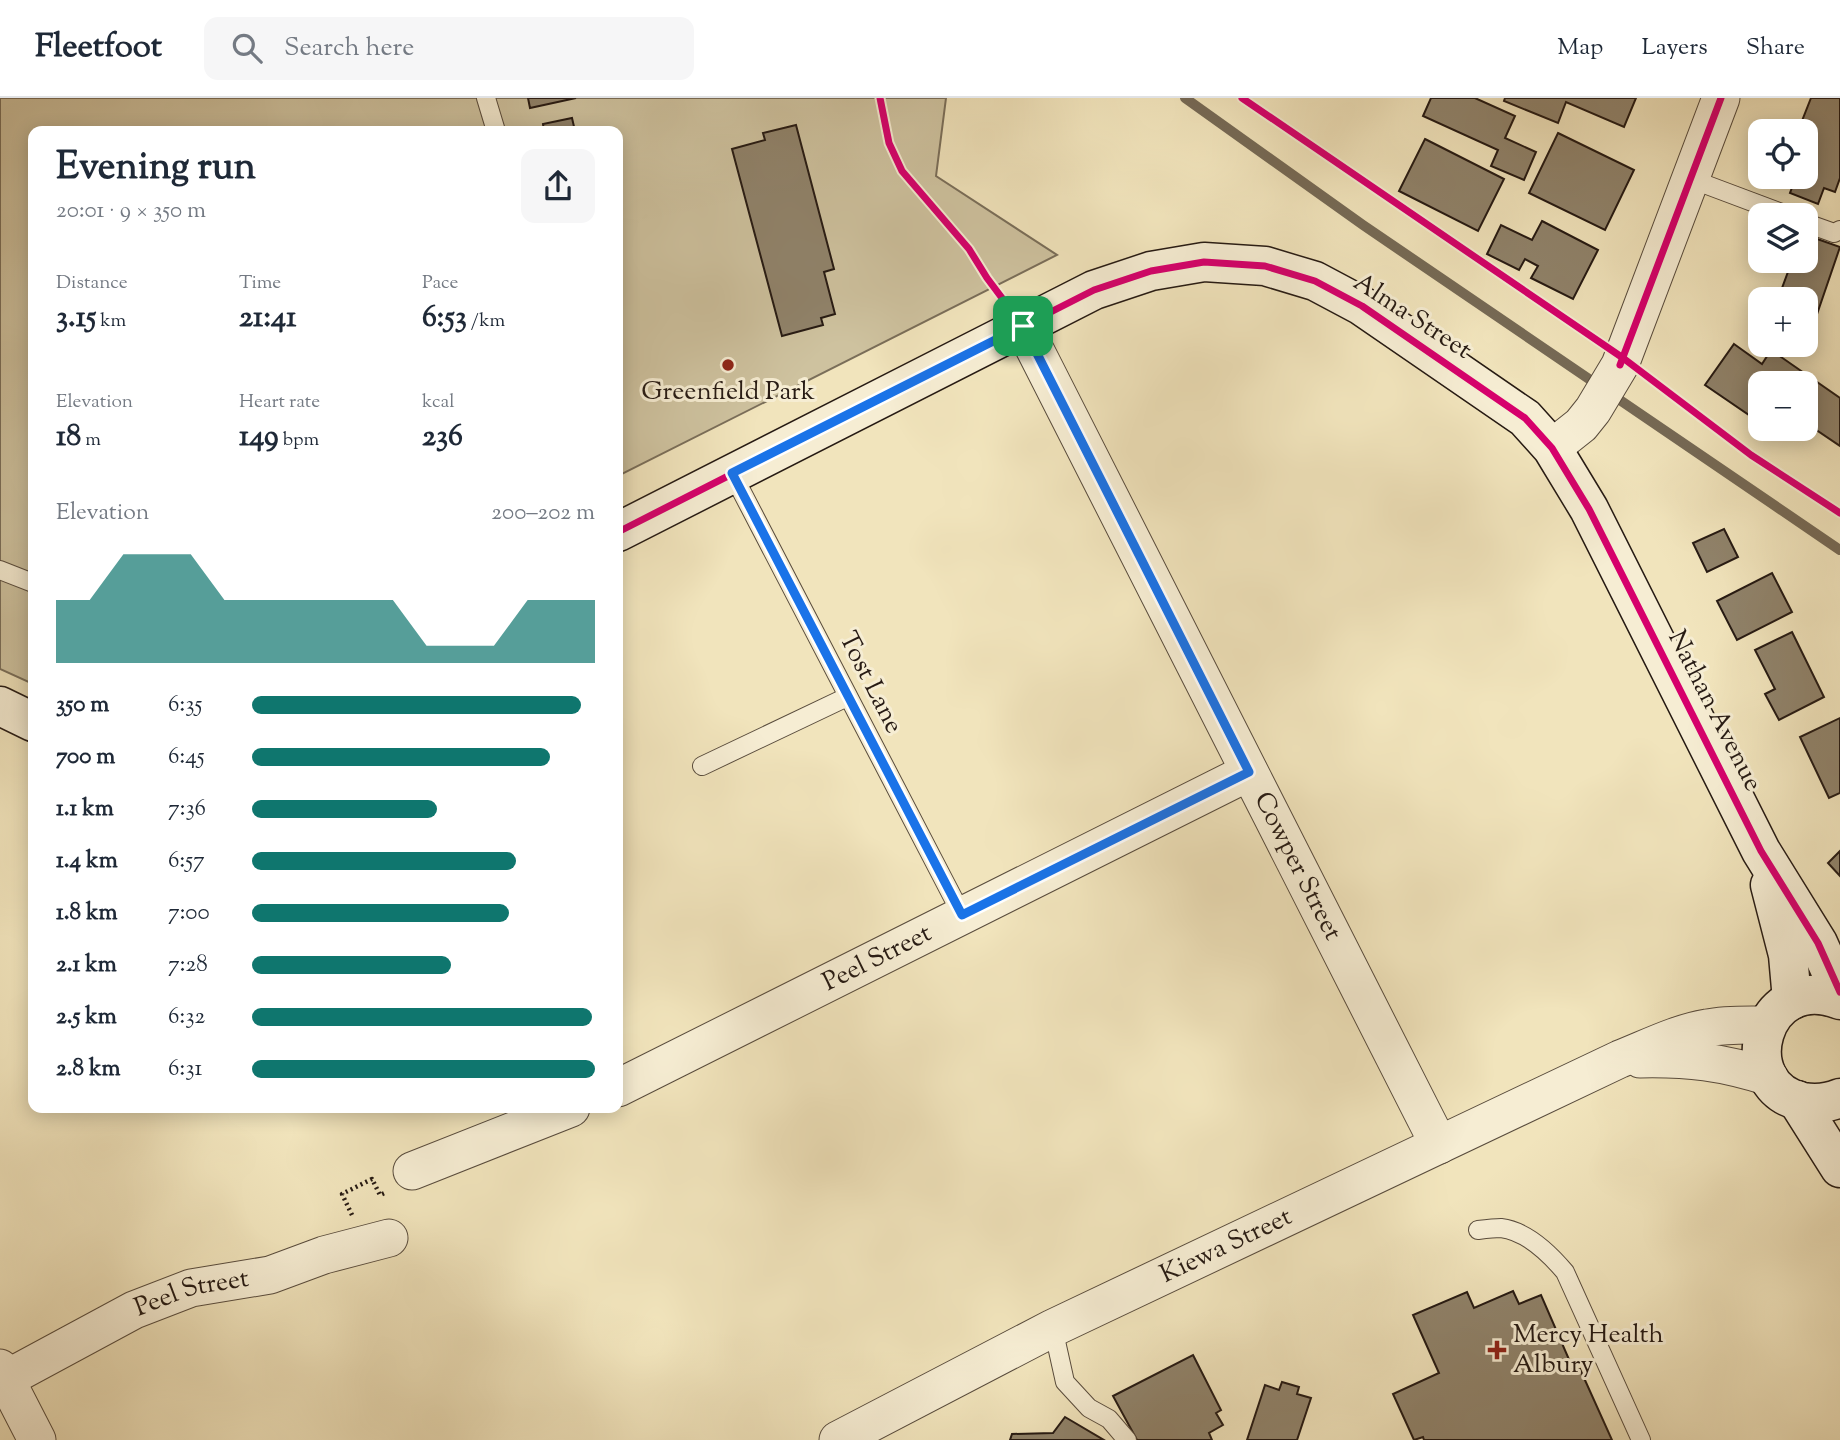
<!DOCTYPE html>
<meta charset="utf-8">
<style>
:root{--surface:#fff;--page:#f6f6f7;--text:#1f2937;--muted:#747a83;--line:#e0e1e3;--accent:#0f766e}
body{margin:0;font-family:"Sorts Mill Goudy",serif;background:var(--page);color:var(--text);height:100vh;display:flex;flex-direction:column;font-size:26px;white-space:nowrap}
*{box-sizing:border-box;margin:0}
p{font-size:23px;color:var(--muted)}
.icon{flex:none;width:38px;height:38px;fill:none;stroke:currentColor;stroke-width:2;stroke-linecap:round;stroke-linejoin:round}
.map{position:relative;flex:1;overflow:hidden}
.panel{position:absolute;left:28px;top:28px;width:595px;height:987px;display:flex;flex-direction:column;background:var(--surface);border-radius:14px;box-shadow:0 4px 18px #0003}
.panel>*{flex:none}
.fabs{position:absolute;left:1748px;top:21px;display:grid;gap:14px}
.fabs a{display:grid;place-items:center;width:70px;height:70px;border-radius:14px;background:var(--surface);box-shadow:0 4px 18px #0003;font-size:35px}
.pin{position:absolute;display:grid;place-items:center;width:60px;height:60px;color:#fff;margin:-30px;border-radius:14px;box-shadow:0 4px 10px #0006}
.round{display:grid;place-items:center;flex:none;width:74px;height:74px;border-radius:14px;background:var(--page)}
.head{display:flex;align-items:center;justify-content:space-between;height:119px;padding:0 28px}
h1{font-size:38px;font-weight:800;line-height:52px}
.figures{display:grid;grid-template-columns:repeat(3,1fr);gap:10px;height:119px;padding:7px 28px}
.figures div{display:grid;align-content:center}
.figures b{font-size:30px;font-weight:800}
.figures small{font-size:19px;font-weight:400}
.figures p{font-size:19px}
.chart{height:196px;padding:14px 28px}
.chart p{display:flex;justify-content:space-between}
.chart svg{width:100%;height:126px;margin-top:7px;fill:var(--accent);opacity:.7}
ul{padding:0 28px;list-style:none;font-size:23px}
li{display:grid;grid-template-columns:112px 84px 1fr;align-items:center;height:52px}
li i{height:18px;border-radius:9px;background:var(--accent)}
header{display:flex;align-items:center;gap:42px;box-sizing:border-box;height:98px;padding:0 35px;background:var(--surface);border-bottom:2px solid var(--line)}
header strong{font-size:33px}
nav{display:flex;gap:38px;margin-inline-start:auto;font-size:24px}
.search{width:490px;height:63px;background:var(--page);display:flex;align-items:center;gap:18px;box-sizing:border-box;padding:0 24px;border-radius:14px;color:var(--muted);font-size:26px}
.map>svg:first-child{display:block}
.park{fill:#cec29f;stroke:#7a6e59;stroke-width:2}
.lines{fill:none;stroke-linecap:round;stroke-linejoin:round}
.stream{stroke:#766a56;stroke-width:10}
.building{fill:#90836b;stroke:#261a13;stroke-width:2}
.lane-casing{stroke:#594c3d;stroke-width:20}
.street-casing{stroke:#594c3d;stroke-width:39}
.secondary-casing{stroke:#261a13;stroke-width:41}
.path{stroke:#261a13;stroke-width:4.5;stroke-dasharray:2 3.5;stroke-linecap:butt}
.lane{stroke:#f6edd3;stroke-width:18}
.street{stroke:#f6edd3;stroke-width:37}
.secondary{stroke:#f6edd3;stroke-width:38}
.cycleway-casing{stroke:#f6edd3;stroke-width:11}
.cycleway{stroke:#d6006c;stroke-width:7}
.route-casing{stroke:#fff;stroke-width:14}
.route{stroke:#1a73e8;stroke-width:9}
.poi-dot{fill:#8f2418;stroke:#f6edd3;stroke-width:2.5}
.labels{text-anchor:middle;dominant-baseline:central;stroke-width:6;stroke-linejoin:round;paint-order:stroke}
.street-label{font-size:26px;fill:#261a13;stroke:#f6edd3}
.poi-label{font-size:26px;fill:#261a13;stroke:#f6edd3}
</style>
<header>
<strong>Fleetfoot</strong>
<div class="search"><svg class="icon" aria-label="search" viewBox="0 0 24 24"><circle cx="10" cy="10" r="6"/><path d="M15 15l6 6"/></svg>Search here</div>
<nav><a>Map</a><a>Layers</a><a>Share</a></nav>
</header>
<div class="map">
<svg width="1840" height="1342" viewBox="0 0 1840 1342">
<rect width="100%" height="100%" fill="#f1e4bc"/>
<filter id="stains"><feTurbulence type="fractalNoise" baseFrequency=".00286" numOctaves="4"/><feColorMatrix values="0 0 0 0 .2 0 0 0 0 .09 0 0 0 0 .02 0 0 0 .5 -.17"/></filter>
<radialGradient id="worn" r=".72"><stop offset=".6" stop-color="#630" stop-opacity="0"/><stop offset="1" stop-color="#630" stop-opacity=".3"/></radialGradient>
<path class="park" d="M 0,0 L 946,0 L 936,78 L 1057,157 L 618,378 L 618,33 L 33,33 L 33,586 L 0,571 Z"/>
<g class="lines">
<path class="stream" d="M 1185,0 L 1363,127 L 1840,452"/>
</g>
<g class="building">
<path d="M 528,0 L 576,0 L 530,10 Z"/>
<path d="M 1431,0 L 1475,0 L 1515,18 L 1505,40 L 1536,54 L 1524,82 L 1491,68 L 1498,52 L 1423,18 Z"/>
<path d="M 1505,0 L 1636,0 L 1624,29 L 1566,4 L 1558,25 L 1504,3 Z"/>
<path d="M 1811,0 L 1840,0 L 1840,80 L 1835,94 L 1824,90 L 1818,106 L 1790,95 L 1796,79 L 1806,79 L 1806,33 L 1798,33 Z"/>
<path d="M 572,20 L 575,33 L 544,33 L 543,26 Z"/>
<path d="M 796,27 L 834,171 L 824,174 L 835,216 L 821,220 L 823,227 L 782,238 L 732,51 L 765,42 L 763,35 Z"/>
<path d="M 1558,35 L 1634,72 L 1605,132 L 1529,95 Z"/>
<path d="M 1425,41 L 1504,81 L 1478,133 L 1399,93 Z"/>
<path d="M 1542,123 L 1598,152 L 1573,201 L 1531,180 L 1538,168 L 1525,161 L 1519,172 L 1487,156 L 1501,127 L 1532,142 Z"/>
<path d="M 1806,137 L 1840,149 L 1814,225 L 1806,222 L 1806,201 L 1778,201 L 1792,163 L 1806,163 Z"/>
<path d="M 1734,246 L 1762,266 L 1771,252 L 1840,300 L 1840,348 L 1806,325 L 1806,285 L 1760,285 L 1760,299 L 1749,317 L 1705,287 Z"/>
<path d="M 1724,431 L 1738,459 L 1707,474 L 1693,445 Z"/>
<path d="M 1772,475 L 1792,514 L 1737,542 L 1717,503 Z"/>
<path d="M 1792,534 L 1824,599 L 1779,622 L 1765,596 L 1775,591 L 1755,552 Z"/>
<path d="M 1840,620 L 1840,695 L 1829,700 L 1800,639 Z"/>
<path d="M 1840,753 L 1840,778 L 1828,765 Z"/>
<path d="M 1513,1193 L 1519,1206 L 1541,1197 L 1574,1273 L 1580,1271 L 1612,1342 L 1424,1342 L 1423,1339 L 1414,1342 L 1393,1296 L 1439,1275 L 1413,1217 L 1467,1194 L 1474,1210 Z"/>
<path d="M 1193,1257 L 1221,1312 L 1216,1315 L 1223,1327 L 1209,1335 L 1212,1342 L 1137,1342 L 1113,1298 Z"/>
<path d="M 1282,1284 L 1299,1289 L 1297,1296 L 1311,1300 L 1297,1342 L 1247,1342 L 1265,1287 L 1279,1292 Z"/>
<path d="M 1065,1319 L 1104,1342 L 1010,1342 L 1012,1336 L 1053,1335 Z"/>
</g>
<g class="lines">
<defs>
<g id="lane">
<path d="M 486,0 L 496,33"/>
<path d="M 1691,81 L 1787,117"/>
<path d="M 1806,125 L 1834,135 L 1840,132"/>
<path d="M 732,375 L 962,817"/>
<path d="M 0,472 L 33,485"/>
<path d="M 702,668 L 847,599"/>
<path d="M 1478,1132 C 1486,1131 1494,1130 1501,1130 C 1526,1133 1549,1155 1565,1174 L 1641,1342"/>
<path d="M 1053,1230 L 1065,1284 L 1089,1310 L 1109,1321 L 1127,1342"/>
</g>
<g id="street">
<path id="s1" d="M 1023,228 L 1439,1047"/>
<path d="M 1552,350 L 1581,327 L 1593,312 L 1620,267 L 1721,0"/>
<path d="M 1640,961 C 1689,960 1722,964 1769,979"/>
<path id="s2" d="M 618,990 L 1249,674"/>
<path d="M 412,1073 L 571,1010"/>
<path d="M 0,1270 L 37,1342"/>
<path id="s3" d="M 6,1281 L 134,1212 L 191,1190 L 270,1177 L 324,1157 L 389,1140"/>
<path id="s4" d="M 838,1342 L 1053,1230 L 1620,961 C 1648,950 1677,935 1707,930 C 1727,926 1747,927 1767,927"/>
</g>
<g id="secondary">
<path d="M 618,434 L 1094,192 L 1151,173 L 1204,164 L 1265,168 L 1315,183 L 1362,208 L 1525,320 L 1552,350 L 1589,411 L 1761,753 L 1818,845 L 1840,894"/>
<path d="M 0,608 L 33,624"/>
<path d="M 1770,787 L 1788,857 L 1792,902"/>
<path d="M 1840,902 C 1760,871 1731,989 1803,1004 C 1816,1006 1828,1005 1840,1000"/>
<path d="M 1797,1002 L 1840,1070"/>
</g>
</defs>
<use href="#lane" class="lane-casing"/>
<use href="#street" class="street-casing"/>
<use href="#secondary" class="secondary-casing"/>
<path class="path" d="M 352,1117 L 342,1096 L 372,1081 L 380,1097 L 387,1094"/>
<use href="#lane" class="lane"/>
<use href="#street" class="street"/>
<use href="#secondary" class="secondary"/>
<defs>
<g id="cycleway">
<path d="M 880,0 L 889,45 L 902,73 L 969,151 L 987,180 L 1023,228"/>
<path d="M 1242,0 L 1623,260 L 1751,357 L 1840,415"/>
<path d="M 1620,267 L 1721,0"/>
<path d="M 618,434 L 1094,192 L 1151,173 L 1204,164 L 1265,168 L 1315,183 L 1362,208 L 1525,320 L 1552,350 L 1589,411 L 1761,753 L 1818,845 L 1840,894"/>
</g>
</defs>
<use href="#cycleway" class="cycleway-casing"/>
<use href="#cycleway" class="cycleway"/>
</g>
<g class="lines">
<defs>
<path id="route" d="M 1023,228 L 1249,674 L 962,817 L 732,375 Z"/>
</defs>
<use href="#route" class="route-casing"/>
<use href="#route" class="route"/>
</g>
<g class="poi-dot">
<circle cx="728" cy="267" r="7"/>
<path d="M1493.5 1241.5h7v7h7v7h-7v7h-7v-7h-7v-7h7z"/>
</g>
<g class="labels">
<g class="street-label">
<text transform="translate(1412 219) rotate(33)">Alma Street</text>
<text transform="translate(870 585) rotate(63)">Tost Lane</text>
<text transform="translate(1714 613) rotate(63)">Nathan Avenue</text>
<text stroke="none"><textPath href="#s1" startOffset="606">Cowper Street</textPath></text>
<text stroke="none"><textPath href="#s2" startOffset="290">Peel Street</textPath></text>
<text stroke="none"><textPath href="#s4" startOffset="434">Kiewa Street</textPath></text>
<text stroke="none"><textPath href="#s3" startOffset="206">Peel Street</textPath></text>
</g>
<g class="poi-label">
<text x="728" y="294">Greenfield Park</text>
<text x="1513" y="1237" text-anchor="start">Mercy Health<tspan x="1513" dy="30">Albury</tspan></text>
</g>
</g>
<rect width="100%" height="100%" filter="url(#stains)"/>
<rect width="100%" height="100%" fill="url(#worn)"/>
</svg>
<div class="fabs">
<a><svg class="icon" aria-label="locate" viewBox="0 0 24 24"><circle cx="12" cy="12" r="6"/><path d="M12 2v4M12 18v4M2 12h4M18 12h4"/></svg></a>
<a><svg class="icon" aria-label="layers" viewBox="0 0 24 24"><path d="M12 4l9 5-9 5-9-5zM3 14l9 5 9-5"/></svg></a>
<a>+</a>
<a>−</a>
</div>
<div class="pin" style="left:1023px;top:228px;background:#1e9e55"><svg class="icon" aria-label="arrive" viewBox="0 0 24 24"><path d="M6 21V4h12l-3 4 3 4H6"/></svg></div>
<section class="panel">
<div class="head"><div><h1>Evening run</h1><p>20:01 · 9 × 350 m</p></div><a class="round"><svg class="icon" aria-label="share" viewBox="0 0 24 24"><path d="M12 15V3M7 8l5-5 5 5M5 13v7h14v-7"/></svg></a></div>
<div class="figures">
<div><p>Distance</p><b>3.15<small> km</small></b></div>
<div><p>Time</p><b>21:41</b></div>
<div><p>Pace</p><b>6:53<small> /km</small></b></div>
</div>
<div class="figures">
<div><p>Elevation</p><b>18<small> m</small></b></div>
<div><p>Heart rate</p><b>149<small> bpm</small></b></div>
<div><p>kcal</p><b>236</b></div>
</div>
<div class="chart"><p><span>Elevation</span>200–202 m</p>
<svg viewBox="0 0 160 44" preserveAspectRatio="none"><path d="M0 44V22L10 22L20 6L30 6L40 6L50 22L60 22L70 22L80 22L90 22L100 22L110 38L120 38L130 38L140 22L150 22L160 22V44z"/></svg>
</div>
<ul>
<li><b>350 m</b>6:35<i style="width:96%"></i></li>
<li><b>700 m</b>6:45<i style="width:87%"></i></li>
<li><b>1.1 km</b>7:36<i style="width:54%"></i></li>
<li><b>1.4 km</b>6:57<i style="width:77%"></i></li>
<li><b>1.8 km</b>7:00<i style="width:75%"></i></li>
<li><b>2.1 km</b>7:28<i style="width:58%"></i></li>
<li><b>2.5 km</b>6:32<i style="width:99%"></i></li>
<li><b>2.8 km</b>6:31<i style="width:100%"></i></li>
</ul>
</section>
</div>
